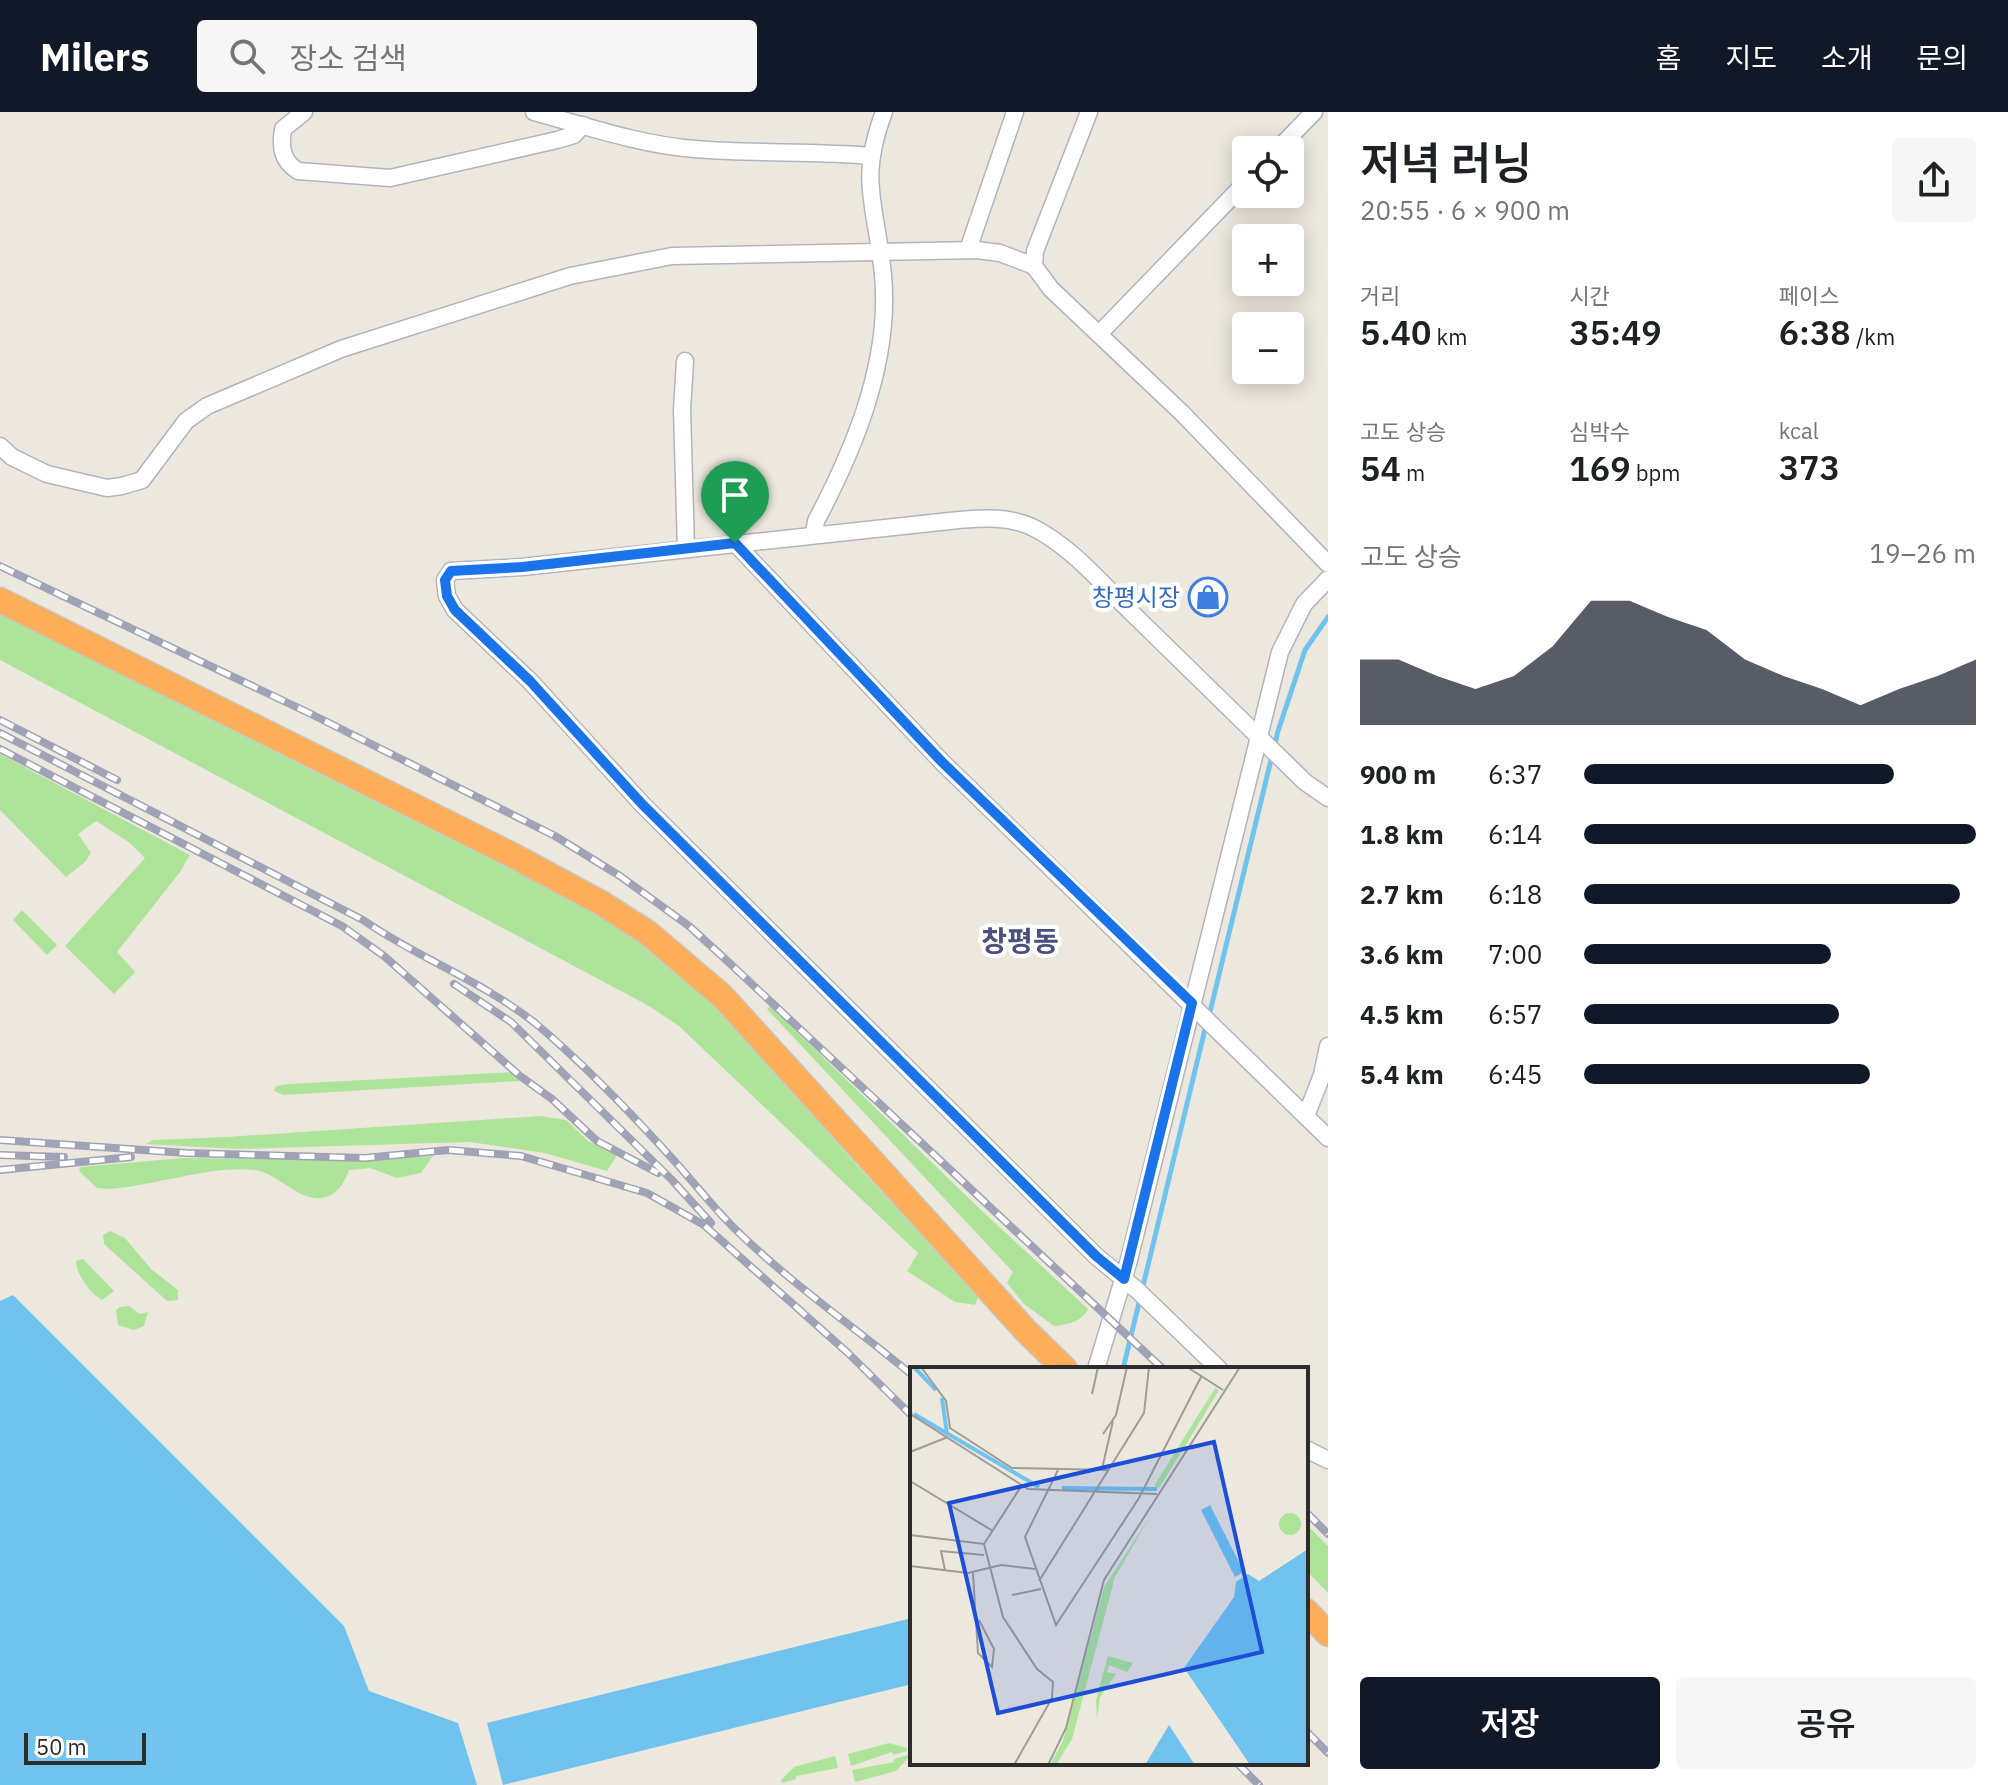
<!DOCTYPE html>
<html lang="ko">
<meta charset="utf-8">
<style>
:root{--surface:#fff;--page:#f6f6f6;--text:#202124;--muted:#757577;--accent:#111827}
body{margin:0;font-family:"IBM Plex Sans","Noto Sans KR",sans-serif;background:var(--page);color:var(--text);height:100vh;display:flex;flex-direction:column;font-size:30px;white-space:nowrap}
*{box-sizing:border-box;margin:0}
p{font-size:26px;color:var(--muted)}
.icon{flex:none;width:44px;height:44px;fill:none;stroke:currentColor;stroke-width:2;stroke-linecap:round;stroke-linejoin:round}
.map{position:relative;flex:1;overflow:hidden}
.panel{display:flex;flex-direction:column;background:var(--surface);width:680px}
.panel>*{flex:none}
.buttons{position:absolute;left:1232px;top:24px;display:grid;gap:16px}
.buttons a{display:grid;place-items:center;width:72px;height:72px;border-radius:8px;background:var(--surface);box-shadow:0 4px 20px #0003;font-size:40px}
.scale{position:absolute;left:24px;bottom:20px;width:122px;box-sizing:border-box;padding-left:8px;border:4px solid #2c2c2c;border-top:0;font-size:22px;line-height:28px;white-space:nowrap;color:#2c2c2c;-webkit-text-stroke:6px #fff;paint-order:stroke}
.pin{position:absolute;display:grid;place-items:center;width:68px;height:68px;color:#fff;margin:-82px -34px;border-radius:50% 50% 50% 0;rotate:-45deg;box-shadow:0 0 8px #0007}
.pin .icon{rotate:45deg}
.round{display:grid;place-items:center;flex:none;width:84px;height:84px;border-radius:8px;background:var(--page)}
.summary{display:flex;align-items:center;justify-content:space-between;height:136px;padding:0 32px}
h1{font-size:44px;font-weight:600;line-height:60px}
.stats{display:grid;grid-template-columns:repeat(3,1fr);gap:12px;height:136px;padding:8px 32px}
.stats div{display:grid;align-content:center}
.stats b{font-size:34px;font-weight:600}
.stats small{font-size:22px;font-weight:400}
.stats p{font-size:22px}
.chart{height:224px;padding:16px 32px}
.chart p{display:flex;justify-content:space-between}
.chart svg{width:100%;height:144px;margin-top:8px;fill:var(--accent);opacity:.7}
.cta{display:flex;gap:16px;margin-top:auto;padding:16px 32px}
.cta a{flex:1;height:92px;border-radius:8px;background:var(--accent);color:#fff;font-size:32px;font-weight:600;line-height:92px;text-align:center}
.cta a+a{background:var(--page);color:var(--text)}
ul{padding:0 32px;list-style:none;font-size:26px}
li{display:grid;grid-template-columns:128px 96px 1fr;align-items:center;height:60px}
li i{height:20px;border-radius:10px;background:var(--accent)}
header{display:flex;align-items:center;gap:48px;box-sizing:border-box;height:112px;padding:0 40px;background:var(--accent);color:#fff}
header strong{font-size:38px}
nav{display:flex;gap:44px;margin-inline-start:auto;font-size:28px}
.search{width:560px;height:72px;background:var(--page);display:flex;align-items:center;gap:20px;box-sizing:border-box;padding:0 28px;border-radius:8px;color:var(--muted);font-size:30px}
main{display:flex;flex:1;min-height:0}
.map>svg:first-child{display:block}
.green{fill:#ade49a}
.water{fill:#71c3ef}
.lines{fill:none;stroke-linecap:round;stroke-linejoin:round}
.stream{stroke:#71c3ef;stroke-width:5}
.minor-casing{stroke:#b2b3bf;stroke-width:19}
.highway-casing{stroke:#c8c8c8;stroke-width:27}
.minor{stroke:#fff;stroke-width:16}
.highway{stroke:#fead58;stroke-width:24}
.rail-casing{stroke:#a0a2b6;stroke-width:8}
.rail{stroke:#fff;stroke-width:5;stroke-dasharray:15;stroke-linecap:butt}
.route-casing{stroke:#fff;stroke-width:16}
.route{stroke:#1a73e8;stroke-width:10}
.labels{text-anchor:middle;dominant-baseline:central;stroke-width:8;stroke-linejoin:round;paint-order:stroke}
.shop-label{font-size:24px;fill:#366cbe;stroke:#fff;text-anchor:end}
.quarter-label{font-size:28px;font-weight:bold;fill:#4b507d;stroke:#fff}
.inset-river{fill:none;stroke:#71c3ef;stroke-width:4}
.inset-road{fill:none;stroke:#a09d97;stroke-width:2}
.view{fill:#1d4ed8;fill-opacity:0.15;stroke:#1d4ed8;stroke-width:4}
.inset-edge{fill:none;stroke:#2c2c2c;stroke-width:4}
</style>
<header>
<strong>Milers</strong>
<div class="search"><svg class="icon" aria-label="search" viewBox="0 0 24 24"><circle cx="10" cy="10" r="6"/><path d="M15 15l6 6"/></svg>장소 검색</div>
<nav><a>홈</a><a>지도</a><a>소개</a><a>문의</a></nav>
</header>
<main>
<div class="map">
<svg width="1328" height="1673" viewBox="0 0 1328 1673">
<rect width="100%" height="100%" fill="#ede8de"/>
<g class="green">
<path d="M 0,501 L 561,781 C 615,814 670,848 715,892 C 760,934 796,984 836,1030 C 879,1079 926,1126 971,1172 L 978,1185 L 975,1193 L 955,1190 L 907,1159 L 918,1141 L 679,914 L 649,894 L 0,548 Z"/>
<path d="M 0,642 L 190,743 L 180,760 L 117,840 L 135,860 L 114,882 L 65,834 L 145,746 L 130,731 L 96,709 L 78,722 L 91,741 L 85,750 L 66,765 L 0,698 Z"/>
<path d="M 22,798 L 57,833 L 47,843 L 13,808 Z"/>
<path d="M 770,894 L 981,1098 L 1088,1197 C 1081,1211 1068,1212 1054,1214 L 1024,1192 L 1007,1171 L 1013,1160 L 767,897 Z"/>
<path d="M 513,960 L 520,969 L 283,983 L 274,979 L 276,974 L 289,972 Z"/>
<path d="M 540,1004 L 566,1008 L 588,1029 L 617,1043 L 607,1059 L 545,1041 L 470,1030 L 236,1037 L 146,1032 L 153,1028 L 227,1025 Z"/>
<path d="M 433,1044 L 421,1061 L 397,1066 L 370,1056 L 349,1058 C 344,1073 334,1088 315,1086 C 294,1084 276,1061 255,1058 C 211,1053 154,1074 109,1077 L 97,1076 L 79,1059 L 80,1055 L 183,1046 L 356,1048 Z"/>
<path d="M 110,1119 L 125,1126 L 151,1157 L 178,1178 L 178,1188 L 167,1189 L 104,1132 L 103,1123 Z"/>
<path d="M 83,1147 L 114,1179 L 102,1188 C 91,1183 76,1162 76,1149 Z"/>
<path d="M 129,1194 L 140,1202 L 148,1200 L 144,1214 L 134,1218 L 118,1213 L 116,1198 L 120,1195 Z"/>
<path d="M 1306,1412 L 1328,1434 L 1328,1481 L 1306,1458 Z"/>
<path d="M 889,1631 L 907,1636 L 907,1639 L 893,1643 L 892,1640 L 851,1654 L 848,1642 Z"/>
<path d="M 908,1643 L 909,1645 L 896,1659 L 855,1670 L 852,1658 L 894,1650 L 894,1647 Z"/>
<path d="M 835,1644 L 838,1656 L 796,1664 L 796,1667 L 782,1671 L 781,1668 L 794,1655 Z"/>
</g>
<g class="water">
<path d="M 13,1183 L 344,1514 L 369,1579 L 458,1611 L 477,1673 L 0,1673 L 0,1189 Z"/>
<path d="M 912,1506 L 912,1572 L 503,1673 L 487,1611 Z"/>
</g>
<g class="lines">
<g class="stream">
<path d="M 1209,904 L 1278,619 L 1305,538 L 1328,505"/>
<path d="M 1123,1257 L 1206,913"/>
</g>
<defs>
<g id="minor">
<path d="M 304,0 L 283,17 C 280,35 282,49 298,59 L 390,66 L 557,28 L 574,23 L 583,13"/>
<path d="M 534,0 C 586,14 641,33 695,37 C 754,42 813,39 872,44"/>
<path d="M 1089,0 L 1035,139 L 1034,154 L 1051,177 L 1182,301 L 1328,452"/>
<path d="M 1277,38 L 1314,0"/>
<path d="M 968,138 L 1015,0"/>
<path d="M 1099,222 L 1246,70"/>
<path d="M 685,249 L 682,298 L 686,437"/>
<path d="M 0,334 L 12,345 L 47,362 L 107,376 L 122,374 L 142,368 L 186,309 L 207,294 L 341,237 L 570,164 L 672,144 L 977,138 L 1000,141 L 1034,154"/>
<path d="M 814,422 L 816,409 C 852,341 886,261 884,182 C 884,146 874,113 871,78 C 868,52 875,24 884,0"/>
<path d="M 735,431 L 942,650 L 1328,1026"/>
<path d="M 1306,1004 L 1322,963 L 1328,934"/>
<path d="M 1096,1257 L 1129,1148 L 1280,540 L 1304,492 L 1328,467"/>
<path d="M 1219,1257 L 1137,1178 L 1096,1144 L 642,692 L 530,569 L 455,498 L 447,484 L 445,468 L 451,459 L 522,455 L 959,408 C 985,406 1008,404 1032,415 C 1071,434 1103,473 1134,503 C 1191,558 1248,614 1305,670 L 1328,686"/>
<path d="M 1306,1337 L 1328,1348"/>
</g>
<g id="highway">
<path d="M 0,488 L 512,743 L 601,791 L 648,821 L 722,884 L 1027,1220 L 1065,1257"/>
<path d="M 1306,1499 L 1328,1522"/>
</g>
</defs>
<use href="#minor" class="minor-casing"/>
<use href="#highway" class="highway-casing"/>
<use href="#minor" class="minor"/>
<use href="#highway" class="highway"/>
<defs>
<g id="rail">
<path d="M 0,454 L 309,601 L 555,724 L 620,764 L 689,814 L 723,845 L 1163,1257"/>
<path d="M 0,608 L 117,668"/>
<path d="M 0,621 L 363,808 C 418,846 482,869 535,911 C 583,951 627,997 669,1043 C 691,1067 711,1093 734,1116 C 789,1170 853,1214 912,1263"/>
<path d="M 0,637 L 342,814 L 384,844 L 520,964 L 552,987 L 597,1029 L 658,1061"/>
<path d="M 454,872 L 511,910 L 672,1068 L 711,1111"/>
<path d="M 0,1028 L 186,1041 L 365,1046 L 448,1038 L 521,1044 L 647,1081 L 704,1113 L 848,1241 L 912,1304"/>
<path d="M 0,1043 L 64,1045"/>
<path d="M 0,1058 L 131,1045"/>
<path d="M 1306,1400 L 1328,1422"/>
<path d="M 1306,1619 L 1328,1641"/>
<path d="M 1237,1651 L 1259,1673"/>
</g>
</defs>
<use href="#rail" class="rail-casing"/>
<use href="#rail" class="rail"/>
</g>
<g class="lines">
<defs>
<path id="route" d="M 735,431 L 942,650 L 1192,891 L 1124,1167 L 1096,1144 L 642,692 L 530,569 L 455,498 L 447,484 L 445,468 L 451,459 L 522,455 Z"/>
</defs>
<use href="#route" class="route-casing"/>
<use href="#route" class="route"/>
</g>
<defs>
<symbol id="shop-ring" viewBox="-11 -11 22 22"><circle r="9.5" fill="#fff" stroke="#3f7fe0" stroke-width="1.5"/><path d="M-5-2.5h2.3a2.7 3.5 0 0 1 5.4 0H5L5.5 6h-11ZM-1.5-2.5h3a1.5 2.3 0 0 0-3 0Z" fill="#3f7fe0"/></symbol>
</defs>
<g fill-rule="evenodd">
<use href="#shop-ring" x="1186" y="463" width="44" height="44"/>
</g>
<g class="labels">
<g class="shop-label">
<text x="1180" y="485">창평시장</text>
</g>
<g class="quarter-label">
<text x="1020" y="828">창평동</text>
</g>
</g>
<g transform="translate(910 1255)">
<rect width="398" height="398" fill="#ede8de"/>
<path d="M 305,21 L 309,23 L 280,71 L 249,121 L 244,119 ZM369 157a11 11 0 1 1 22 0a11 11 0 1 1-22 0ZM 241,148 L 205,210 L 162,372 L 146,398 L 140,398 L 153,374 L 194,220 ZM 198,289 L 223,296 L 217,305 L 199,298 L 197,305 L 206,307 L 190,330 L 187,353 L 186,333 Z" fill="#ade49a"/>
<path d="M 300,138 L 334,205 L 325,210 L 291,143 ZM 398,182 L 398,398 L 340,398 L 274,301 L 324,230 L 326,215 L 338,207 L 349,214 ZM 259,358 L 285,398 L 235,398 Z" fill="#71c3ef"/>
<path d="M 274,301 L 340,398 L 336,398 Z" fill="#ede8de"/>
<path class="inset-river" d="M 4,0 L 26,23M 32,31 L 37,67M 4,47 L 129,120M 152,121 L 247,122"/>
<path class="inset-road" d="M 11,0 L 36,34 L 40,61 L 102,101 L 199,103M 277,0 L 313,23M 182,27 L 188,0M 0,42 L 2,48 L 118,122 L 247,127M 193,67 L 206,48 L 217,0M 0,85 L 38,70M 192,102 L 203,54M 148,103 L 115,170 L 146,258 L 229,131 L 291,10M 0,114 L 83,164M 0,168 L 74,177 L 112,118M 74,177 L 93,250 L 127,302 L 143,315 L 142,331 L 104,398M 0,199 L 58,206 L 91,198 L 125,202M 35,203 L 31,184 L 74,188M 63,206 L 68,286 L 82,300 L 84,282 L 69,253M 129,214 L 234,46 L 239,0M 102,228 L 131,222M 138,398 L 156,361 L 194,213 L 330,0"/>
<path class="view" d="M 304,75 L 352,285 L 88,346 L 39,136 Z"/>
<rect width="398" height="398" class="inset-edge"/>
</g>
</svg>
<div class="buttons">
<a><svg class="icon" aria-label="locate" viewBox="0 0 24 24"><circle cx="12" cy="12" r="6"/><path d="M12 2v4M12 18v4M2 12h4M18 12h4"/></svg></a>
<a>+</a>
<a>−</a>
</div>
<div class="scale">50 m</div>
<div class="pin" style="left:735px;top:431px;background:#1e9e55"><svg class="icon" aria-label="arrive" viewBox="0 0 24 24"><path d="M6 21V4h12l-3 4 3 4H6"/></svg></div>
</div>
<section class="panel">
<div class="summary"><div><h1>저녁 러닝</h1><p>20:55 · 6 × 900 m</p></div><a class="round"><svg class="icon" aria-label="share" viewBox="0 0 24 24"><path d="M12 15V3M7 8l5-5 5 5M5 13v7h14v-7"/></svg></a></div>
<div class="stats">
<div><p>거리</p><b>5.40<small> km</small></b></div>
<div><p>시간</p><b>35:49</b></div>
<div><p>페이스</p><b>6:38<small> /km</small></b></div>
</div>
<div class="stats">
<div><p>고도 상승</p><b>54<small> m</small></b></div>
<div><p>심박수</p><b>169<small> bpm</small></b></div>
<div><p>kcal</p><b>373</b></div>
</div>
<div class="chart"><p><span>고도 상승</span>19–26 m</p>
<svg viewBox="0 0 160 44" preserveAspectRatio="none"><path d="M0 44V24L10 24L20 29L30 33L40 29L50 20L60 6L70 6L80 11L90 15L100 24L110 29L120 33L130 38L140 33L150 29L160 24V44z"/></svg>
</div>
<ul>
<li><b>900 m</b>6:37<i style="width:79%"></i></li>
<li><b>1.8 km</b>6:14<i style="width:100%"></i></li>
<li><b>2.7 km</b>6:18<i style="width:96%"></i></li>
<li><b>3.6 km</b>7:00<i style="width:63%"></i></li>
<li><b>4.5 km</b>6:57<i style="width:65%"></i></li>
<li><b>5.4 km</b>6:45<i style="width:73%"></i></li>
</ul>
<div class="cta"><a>저장</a><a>공유</a></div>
</section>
</main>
